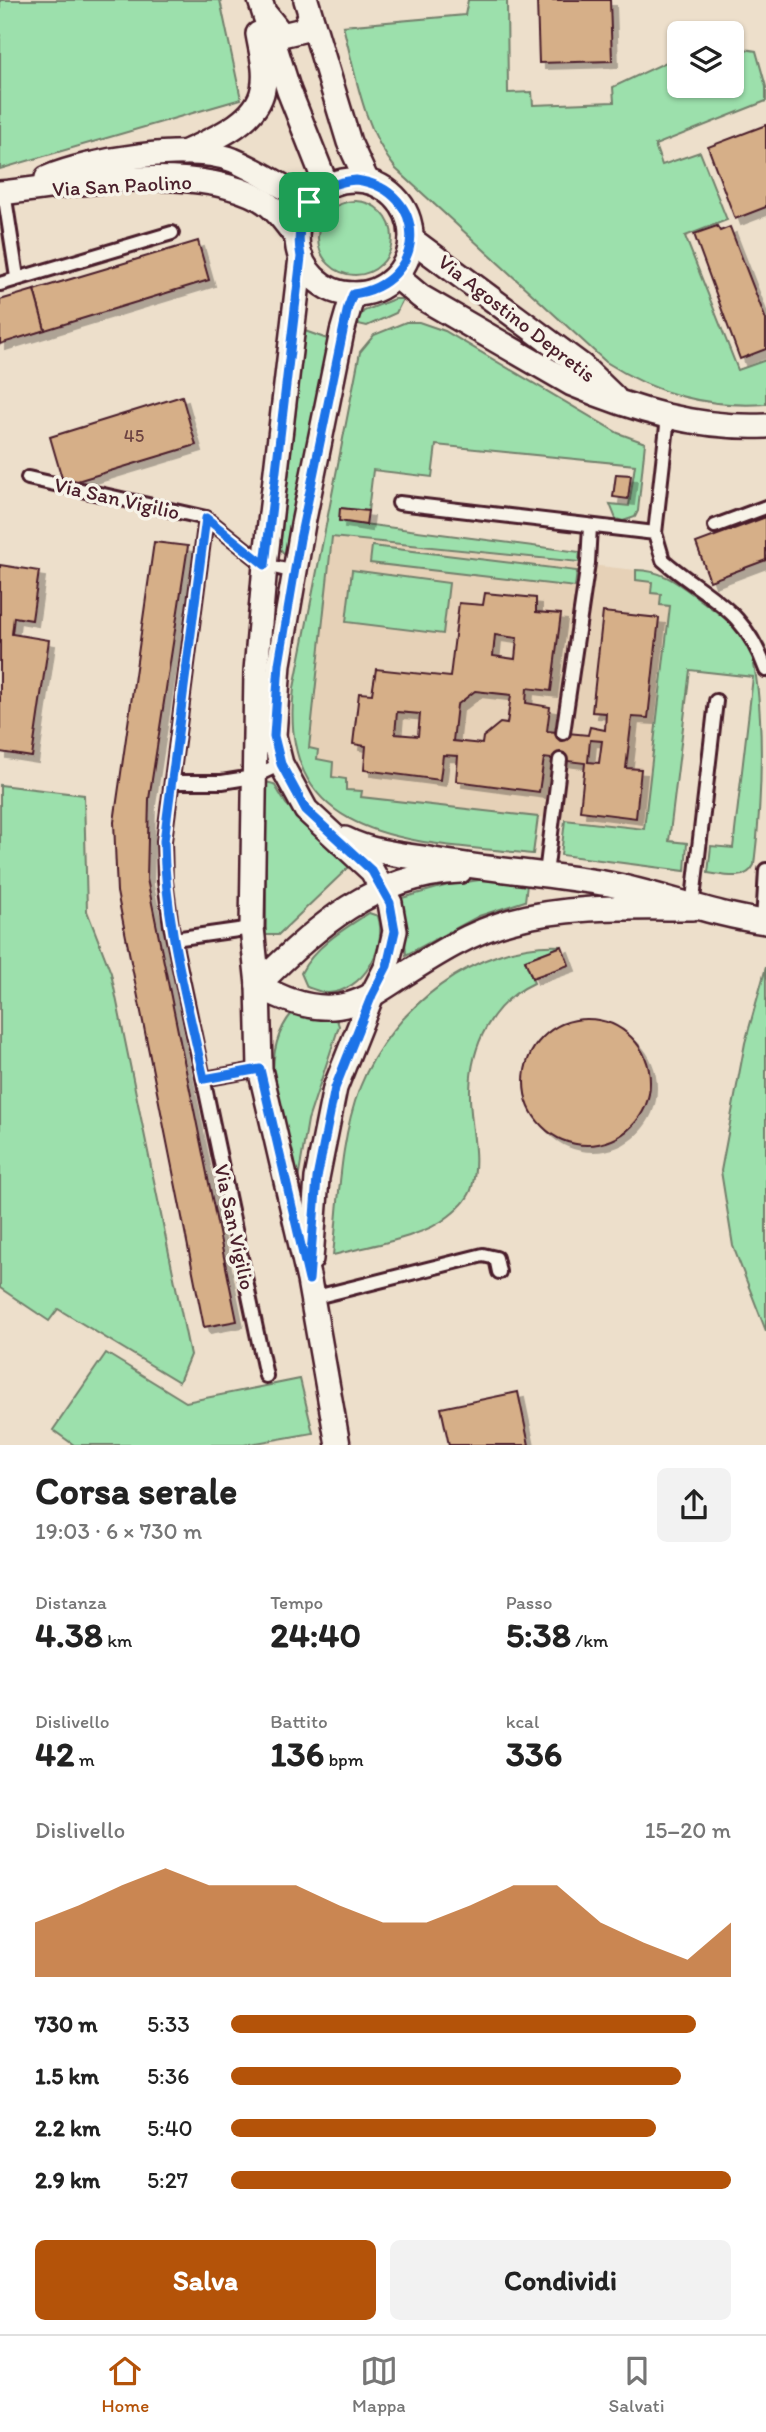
<!DOCTYPE html>
<html lang="it">
<meta charset="utf-8">
<style>
:root{--surface:#fff;--page:#f2f2f2;--text:#222;--muted:#767676;--line:#e0e0e0;--accent:#b45309}
body{margin:0;font-family:Itim,sans-serif;background:var(--page);color:var(--text);height:100vh;display:flex;flex-direction:column;font-size:26px;white-space:nowrap}
*{box-sizing:border-box;margin:0}
p{font-size:23px;color:var(--muted)}
.icon{flex:none;width:38px;height:38px;fill:none;stroke:currentColor;stroke-width:2;stroke-linecap:round;stroke-linejoin:round}
.map{position:relative;height:1445px;overflow:hidden}
.drawer{display:flex;flex-direction:column;background:var(--surface);flex:1}
.drawer>*{flex:none}
.tools{position:absolute;left:667px;top:21px;display:grid;gap:14px}
.tools a{display:grid;place-items:center;width:77px;height:77px;border-radius:10px;background:var(--surface);box-shadow:0 2px 5px #0004;font-size:35px}
.pin{position:absolute;display:grid;place-items:center;width:60px;height:60px;color:#fff;margin:-30px;border-radius:14px;box-shadow:0 4px 10px #0006}
.round{display:grid;place-items:center;flex:none;width:74px;height:74px;border-radius:10px;background:var(--page)}
.summary{display:flex;align-items:center;justify-content:space-between;height:119px;padding:0 35px}
h1{font-size:38px;font-weight:800;line-height:52px}
.figures{display:grid;grid-template-columns:repeat(3,1fr);gap:10px;height:119px;padding:7px 35px}
.figures div{display:grid;align-content:center}
.figures b{font-size:35px;font-weight:800}
.figures small{font-size:19px;font-weight:400}
.figures p{font-size:19px}
.chart{height:196px;padding:14px 35px}
.chart p{display:flex;justify-content:space-between}
.chart svg{width:100%;height:126px;margin-top:7px;fill:var(--accent);opacity:.7}
.button{display:flex;gap:14px;margin-top:auto;padding:14px 35px}
.button a{flex:1;height:80px;border-radius:10px;background:var(--accent);color:#fff;font-size:28px;font-weight:800;line-height:80px;text-align:center}
.button a+a{background:var(--page);color:var(--text)}
ul{padding:0 35px;list-style:none;font-size:23px}
li{display:grid;grid-template-columns:112px 84px 1fr;align-items:center;height:52px}
li i{height:18px;border-radius:9px;background:var(--accent)}
.menu{display:flex;justify-content:space-around;align-items:center;height:98px;border-top:2px solid var(--line);background:var(--surface);font-size:19px;color:var(--muted)}
.menu a{display:grid;justify-items:center;gap:4px}
.menu .current{color:var(--accent)}
.map>svg:first-child{display:block}
.built{fill:#e6d1b7}
.green{fill:#9ce0ac;stroke:#73806c;stroke-width:2}
.building{fill:#d6af88;stroke:#4a1f2b;stroke-width:2;fill-rule:evenodd;filter:url(#shadow)}
.lines{fill:none;stroke-linecap:round;stroke-linejoin:round}
.service-casing{stroke:#4a1f2b;stroke-width:18}
.minor-casing{stroke:#4a1f2b;stroke-width:28}
.service{stroke:#f7f3e8;stroke-width:12}
.minor{stroke:#f7f3e8;stroke-width:23}
.route-casing{stroke:#fff;stroke-width:14}
.route{stroke:#1a73e8;stroke-width:9}
.labels{text-anchor:middle;dominant-baseline:central;stroke-width:7;stroke-linejoin:round;paint-order:stroke}
.number-label{font-size:18px;fill:#6d4342}
.street-label{font-size:21px;fill:#4a1f2b;stroke:#f7f3e8}
</style>
<div class="map">
<svg width="766" height="1445" viewBox="0 0 766 1445">
<defs>
<filter id="shadow"><feDropShadow dx="6" dy="6" stdDeviation="0" flood-color="#0004"/></filter>
</defs>
<rect width="100%" height="100%" fill="#eddfcb"/>
<filter id="ink" filterUnits="userSpaceOnUse"><feTurbulence type="fractalNoise" baseFrequency=".0143" numOctaves="2"/><feDisplacementMap in="SourceGraphic" scale="14" xChannelSelector="R" yChannelSelector="G"/><feConvolveMatrix kernelMatrix="1 2 1 2 8 2 1 2 1" color-interpolation-filters="sRGB"/></filter>
<g filter="url(#ink)">
<path class="built" d="M 332,537 L 636,570 L 636,580 L 652,582 L 670,605 L 644,829 L 361,797 L 346,790 L 309,748 Z"/>
<g class="green">
<path d="M 0,0 L 220,0 L 241,99 L 0,169 Z"/>
<path d="M 468,0 L 507,0 L 508,93 L 532,92 L 533,105 L 614,102 L 613,87 L 679,56 L 679,86 L 732,86 L 732,47 L 756,51 L 766,87 L 766,101 L 655,145 L 662,165 L 700,152 L 727,220 L 685,236 L 738,370 L 766,360 L 766,404 C 707,408 656,394 606,362 L 396,169 C 363,128 356,76 343,26 L 465,15 Z"/>
<circle cx="355" cy="238" r="37"/>
<path d="M 394,299 L 403,299 L 396,313 L 367,326 L 354,323 L 364,311 Z"/>
<path d="M 406,322 L 419,322 L 445,331 L 618,433 L 645,443 L 638,511 L 635,517 L 623,521 L 616,519 L 610,504 L 629,506 L 635,465 L 436,445 L 432,477 L 373,470 L 368,511 L 341,508 L 340,521 L 580,552 L 579,562 L 332,537 L 309,748 L 318,750 L 317,759 L 333,762 L 332,777 L 346,779 L 346,790 L 362,791 L 361,797 L 538,817 L 533,854 C 421,841 276,848 294,688 L 360,352 L 374,335 Z"/>
<path d="M 305,331 L 330,340 L 287,553 L 284,554 L 280,548 Z"/>
<path d="M 372,546 L 577,571 L 575,587 L 370,563 Z"/>
<path d="M 352,570 L 449,583 L 443,634 L 346,622 Z"/>
<path d="M 636,570 C 664,570 680,585 702,601 C 719,614 737,625 749,644 C 766,701 762,801 754,865 C 746,882 724,875 708,873 L 711,846 L 733,848 L 753,677 L 690,670 L 669,841 L 687,843 L 685,871 L 561,855 L 565,820 L 644,829 L 670,606 L 660,605 L 661,594 L 651,593 L 652,582 L 636,580 Z"/>
<path d="M 266,782 L 274,784 L 286,804 L 349,867 L 278,935 L 266,935 Z"/>
<path d="M 0,785 L 84,795 L 87,911 L 111,973 L 190,1355 L 179,1382 L 58,1309 L 49,1321 L 0,1288 Z"/>
<path d="M 485,879 L 527,884 L 525,901 L 479,916 L 406,955 L 402,898 L 448,885 Z"/>
<path d="M 369,913 L 378,916 C 388,947 363,992 328,993 C 322,993 313,989 307,987 L 301,973 C 314,947 345,928 369,913 Z"/>
<path d="M 562,946 L 525,960 L 534,983 C 491,1003 471,1045 470,1091 C 469,1123 481,1155 472,1187 C 469,1199 458,1209 449,1216 C 423,1238 367,1246 333,1255 C 339,1200 340,1139 360,1087 C 391,1009 476,941 562,946 Z"/>
<path d="M 766,967 L 766,1331 L 733,1246 L 721,1171 L 745,1043 Z"/>
<path d="M 292,1013 L 336,1017 L 339,1026 L 308,1120 L 298,1180 L 294,1182 C 283,1130 254,1059 292,1013 Z"/>
<path d="M 106,1353 L 186,1402 L 300,1379 L 313,1433 L 244,1445 L 74,1445 L 53,1430 Z"/>
</g>
<g class="building">
<path d="M 537,0 L 610,0 L 612,61 L 539,63 Z"/>
<path d="M 766,125 L 766,207 L 735,219 L 708,147 Z"/>
<path d="M 717,226 L 720,231 L 730,227 L 766,320 L 766,349 L 740,359 L 694,234 Z"/>
<path d="M 198,241 L 209,280 L 45,330 L 34,290 Z"/>
<path d="M 34,290 L 45,330 L 0,344 L 0,300 Z"/>
<path d="M 182,396 L 196,445 L 64,485 L 50,437 Z"/>
<path d="M 616,474 L 631,475 L 628,499 L 613,497 Z"/>
<path d="M 340,508 L 368,511 L 366,525 L 339,521 Z"/>
<path d="M 766,517 L 766,560 L 710,581 L 696,543 Z"/>
<path d="M 154,542 L 188,546 L 149,799 L 147,879 L 237,1321 L 204,1327 L 117,892 L 114,822 Z"/>
<path d="M 0,565 L 39,571 L 32,620 L 14,617 L 12,634 L 49,640 L 32,757 L 0,752 Z"/>
<path d="M 485,593 L 536,598 L 536,612 L 561,614 L 551,691 L 527,688 L 526,703 L 550,707 L 547,731 L 588,735 L 590,727 L 605,730 L 606,713 L 592,712 L 603,612 L 659,618 L 648,718 L 632,717 L 626,768 L 641,769 L 636,818 L 580,811 L 585,763 L 544,758 L 539,792 L 456,781 L 458,756 L 443,755 L 440,780 L 364,770 L 366,746 L 353,744 L 359,693 L 372,694 L 376,669 L 450,677 L 459,603 L 483,605 ZM 495,635 L 517,638 L 515,659 L 493,656 ZM 475,691 L 511,695 L 507,724 L 500,723 L 483,737 L 482,744 L 453,741 L 457,705 ZM 397,712 L 420,714 L 418,736 L 395,734 ZM 590,740 L 602,741 L 599,763 L 588,762 Z"/>
<path d="M 562,946 L 569,965 L 532,978 L 525,960 Z"/>
<circle cx="587" cy="1082" r="63"/>
<path d="M 518,1392 L 529,1445 L 449,1445 L 441,1408 Z"/>
</g>
<g class="lines">
<defs>
<g id="service">
<path d="M 4,192 L 17,277"/>
<path d="M 0,284 L 172,233"/>
<path d="M 668,417 L 655,533 L 663,560 C 709,600 743,606 766,670"/>
<path d="M 28,478 L 206,518 L 265,565 L 295,572"/>
<path d="M 399,503 L 655,533"/>
<path d="M 206,518 L 164,841 L 165,881 L 171,926 L 266,1376"/>
<path d="M 715,526 L 766,507"/>
<path d="M 563,733 L 588,563 L 590,526"/>
<path d="M 172,782 L 222,782 L 253,777 L 281,764"/>
<path d="M 546,874 L 560,760"/>
<path d="M 692,908 L 716,701"/>
<path d="M 763,922 L 766,870"/>
<path d="M 174,939 L 252,928"/>
<path d="M 204,1079 L 260,1069"/>
<path d="M 312,1298 L 483,1255 L 496,1258 L 499,1272"/>
</g>
<g id="minor">
<path d="M 260,0 L 289,91 L 327,187"/>
<path d="M 306,0 L 349,142 L 367,181"/>
<path d="M 267,16 L 282,35 L 303,30 L 310,17"/>
<path d="M 184,153 C 211,140 257,123 263,89 C 267,71 261,52 258,34"/>
<path d="M 47,178 C 89,160 189,143 233,160 C 259,171 285,188 309,202"/>
<circle cx="354" cy="237" r="57"/>
<path d="M 0,193 C 75,185 192,162 260,199 C 275,207 287,225 297,238"/>
<path d="M 411,239 L 582,366 L 614,397"/>
<path d="M 301,257 L 265,565 L 256,671 L 252,928 L 258,985 L 260,1069 L 309,1280 L 338,1445"/>
<path d="M 396,276 L 421,297 L 572,384 C 633,410 698,429 766,426"/>
<path d="M 345,839 C 373,853 404,855 434,860 C 492,870 551,874 609,884 C 662,894 712,915 766,922"/>
<path d="M 258,985 C 285,1001 319,1013 350,1004 C 369,999 386,986 402,976 C 436,954 471,932 511,921 C 570,905 632,908 692,908"/>
<path d="M 258,985 C 315,927 374,875 460,871"/>
<path d="M 311,1259 L 317,1178 L 335,1088 L 372,995 L 387,966 L 395,931 L 390,903 L 372,871 L 306,810 L 281,764 L 274,736 L 279,664 L 303,524 L 342,332 L 353,294"/>
</g>
</defs>
<use href="#service" class="service-casing"/>
<use href="#minor" class="minor-casing"/>
<use href="#service" class="service"/>
<use href="#minor" class="minor"/>
</g>
</g>
<g class="lines" filter="url(#ink)">
<defs>
<path id="route" d="M 356,180 C 431,190 428,284 353,294 L 348,307 L 300,539 L 279,664 L 274,736 L 281,764 L 306,810 L 372,871 L 390,903 L 395,931 L 387,966 L 372,995 L 335,1088 L 317,1178 L 309,1280 L 260,1069 L 204,1079 C 187,1000 165,922 164,841 L 206,518 L 265,565 L 301,257 C 293,216 313,183 356,180 Z"/>
</defs>
<use href="#route" class="route-casing"/>
<use href="#route" class="route"/>
</g>
<g class="labels">
<g class="number-label">
<text x="134" y="436">45</text>
</g>
<g class="street-label">
<text transform="translate(122 185) rotate(-3)">Via San Paolino</text>
<text transform="translate(517 318) rotate(38)">Via Agostino Depretis</text>
<text transform="translate(117 498) rotate(13)">Via San Vigilio</text>
<text transform="translate(235 1227) rotate(78)">Via San Vigilio</text>
</g>
</g>
</svg>
<div class="tools">
<a><svg class="icon" aria-label="layers" viewBox="0 0 24 24"><path d="M12 4l9 5-9 5-9-5zM3 14l9 5 9-5"/></svg></a>
</div>
<div class="pin" style="left:309px;top:202px;background:#1e9e55"><svg class="icon" aria-label="arrive" viewBox="0 0 24 24"><path d="M6 21V4h12l-3 4 3 4H6"/></svg></div>
</div>
<section class="drawer">
<div class="summary"><div><h1>Corsa serale</h1><p>19:03 · 6 × 730 m</p></div><a class="round"><svg class="icon" aria-label="share" viewBox="0 0 24 24"><path d="M12 15V3M7 8l5-5 5 5M5 13v7h14v-7"/></svg></a></div>
<div class="figures">
<div><p>Distanza</p><b>4.38<small> km</small></b></div>
<div><p>Tempo</p><b>24:40</b></div>
<div><p>Passo</p><b>5:38<small> /km</small></b></div>
</div>
<div class="figures">
<div><p>Dislivello</p><b>42<small> m</small></b></div>
<div><p>Battito</p><b>136<small> bpm</small></b></div>
<div><p>kcal</p><b>336</b></div>
</div>
<div class="chart"><p><span>Dislivello</span>15–20 m</p>
<svg viewBox="0 0 160 44" preserveAspectRatio="none"><path d="M0 44V25L10 19L20 12L30 6L40 12L50 12L60 12L70 19L80 25L90 25L100 19L110 12L120 12L130 25L140 32L150 38L160 25V44z"/></svg>
</div>
<ul>
<li><b>730 m</b>5:33<i style="width:93%"></i></li>
<li><b>1.5 km</b>5:36<i style="width:90%"></i></li>
<li><b>2.2 km</b>5:40<i style="width:85%"></i></li>
<li><b>2.9 km</b>5:27<i style="width:100%"></i></li>
</ul>
<div class="button"><a>Salva</a><a>Condividi</a></div>
</section>
<nav class="menu">
<a class="current"><svg class="icon" aria-label="home" viewBox="0 0 24 24"><path d="M3 11l9-7 9 7M6 9v11h12V9"/></svg>Home</a>
<a><svg class="icon" aria-label="map" viewBox="0 0 24 24"><path d="M3 6l6-2 6 2 6-2v14l-6 2-6-2-6 2zM9 4v14M15 6v14"/></svg>Mappa</a>
<a><svg class="icon" aria-label="saved" viewBox="0 0 24 24"><path d="M7 4h10v16l-5-4-5 4z"/></svg>Salvati</a>
</nav>
